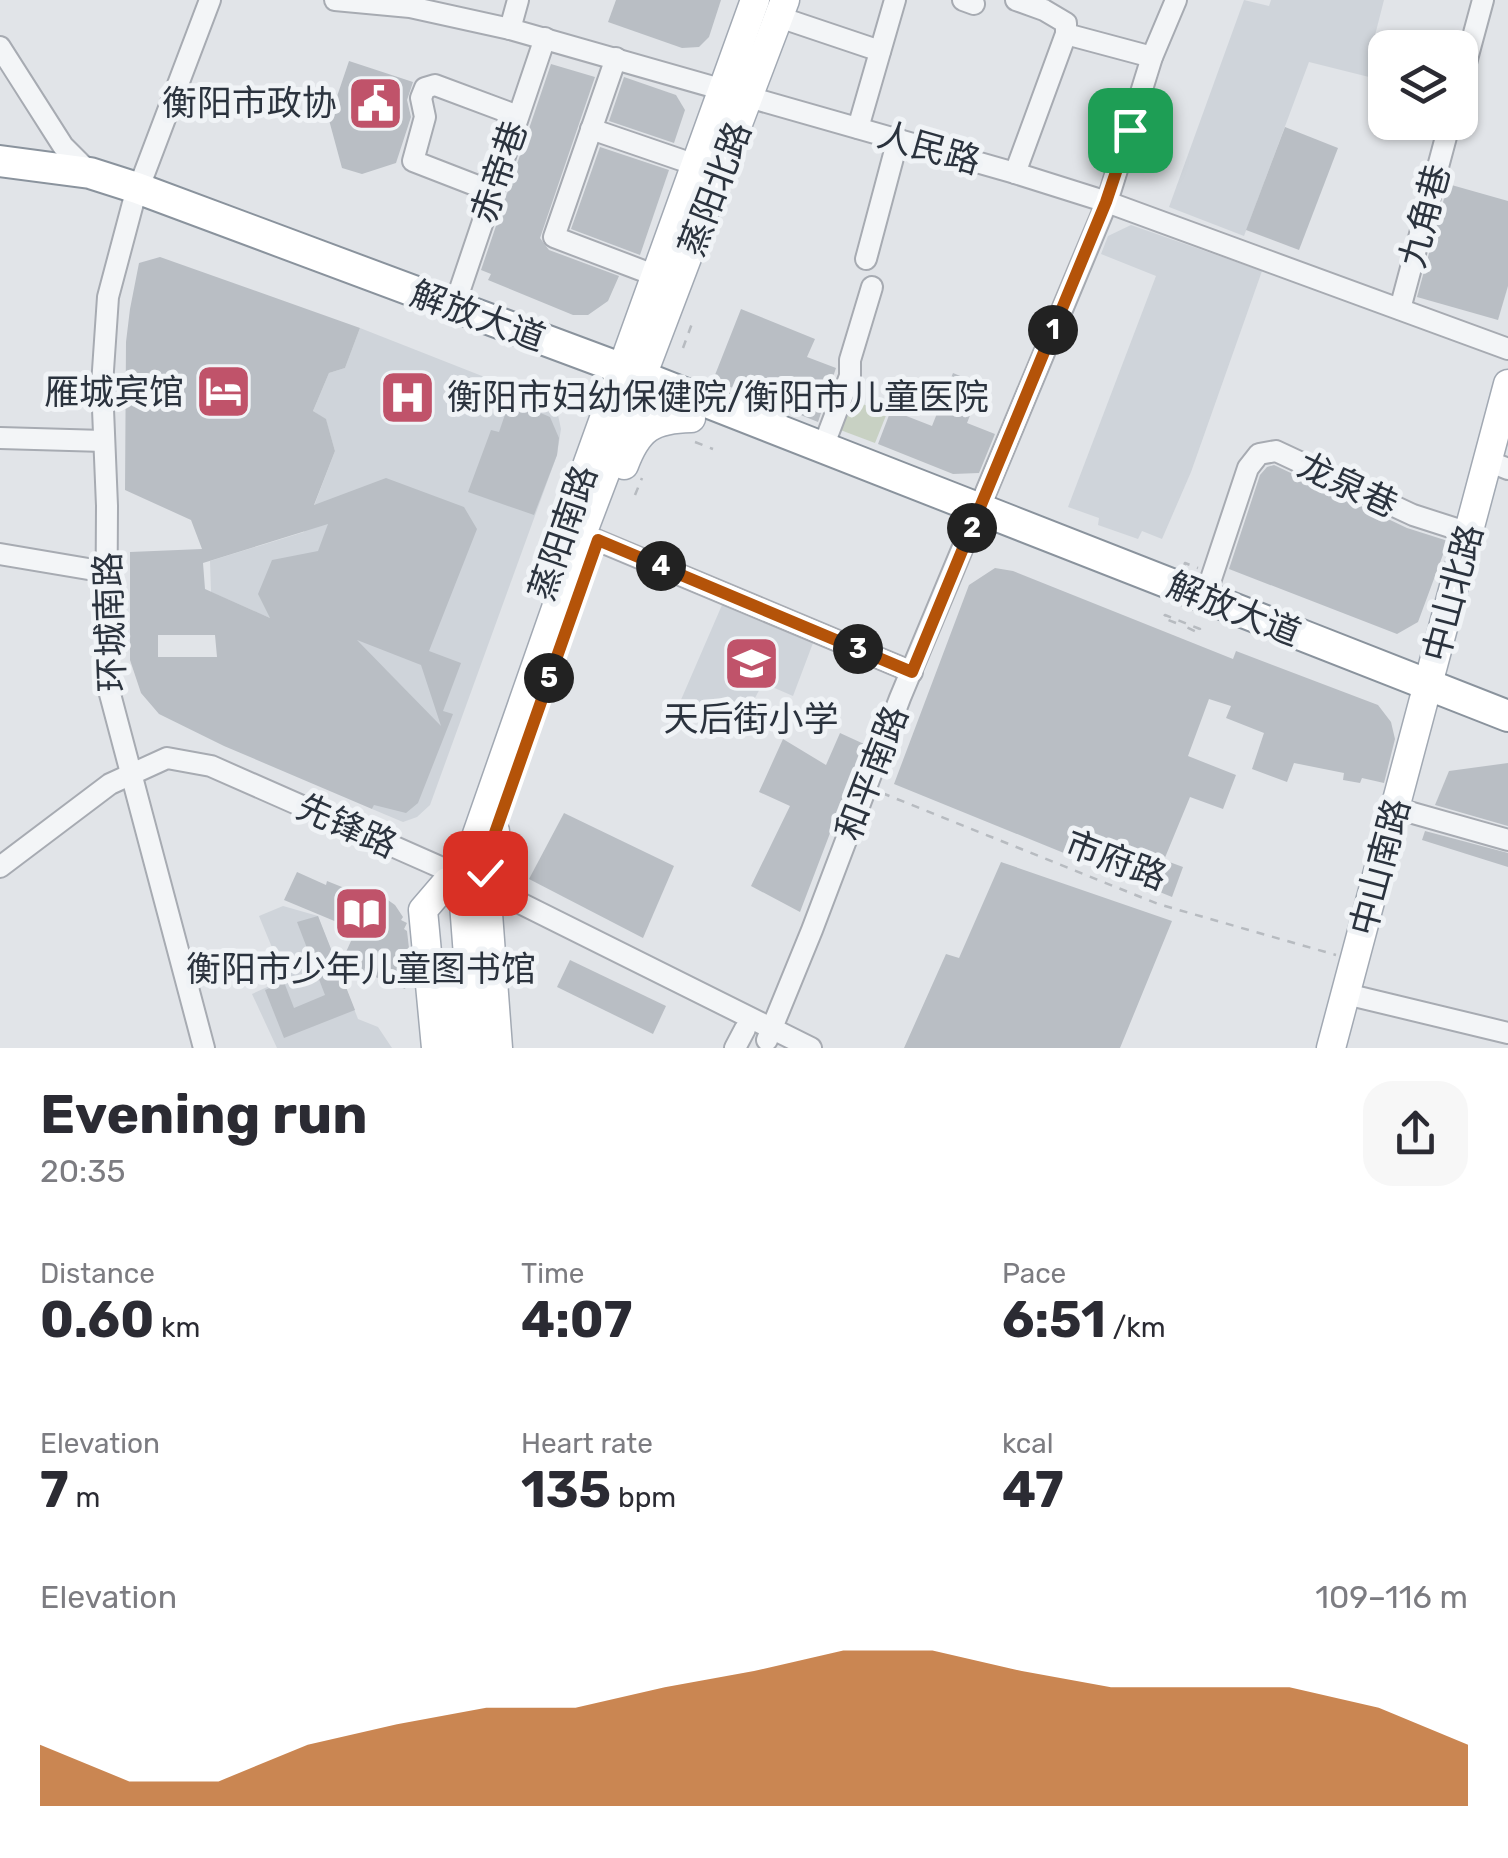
<!DOCTYPE html>
<meta charset="utf-8">
<style>
:root{--surface:#fff;--page:#f7f7f7;--text:#2b2b33;--muted:#7c7c81;--accent:#b45309}
body{margin:0;font-family:Rubik,"Noto Sans SC",sans-serif;background:var(--page);color:var(--text);height:100vh;display:flex;flex-direction:column;font-size:38px;white-space:nowrap}
*{box-sizing:border-box;margin:0}
p{font-size:32px;color:var(--muted)}
.icon{flex:none;width:55px;height:55px;fill:none;stroke:currentColor;stroke-width:2;stroke-linecap:round;stroke-linejoin:round}
.map{position:relative;height:1048px;overflow:hidden}
.sheet{display:flex;flex-direction:column;background:var(--surface);flex:1}
.sheet>*{flex:none}
.controls{position:absolute;left:1368px;top:30px;display:grid;gap:20px}
.controls a{display:grid;place-items:center;width:110px;height:110px;border-radius:20px;background:var(--surface);box-shadow:0 2px 8px #0004;font-size:50px}
.pin{position:absolute;display:grid;place-items:center;width:85px;height:85px;color:#fff;margin:-42px;border-radius:20px;box-shadow:0 5px 15px #0006}
.km{position:absolute;width:50px;height:50px;margin:-25px;border-radius:50%;background:#222;color:#fff;font-size:28px;line-height:50px;text-align:center}
.round{display:grid;place-items:center;flex:none;width:105px;height:105px;border-radius:30px;background:var(--page)}
.head{display:flex;align-items:center;justify-content:space-between;height:170px;padding:0 40px}
h1{font-size:55px;font-weight:700;line-height:75px}
.stats{display:grid;grid-template-columns:repeat(3,1fr);gap:15px;height:170px;padding:10px 40px}
.stats div{display:grid;align-content:center}
.stats b{font-size:50px;font-weight:700}
.stats small{font-size:28px;font-weight:400}
.stats p{font-size:28px}
.chart{height:280px;padding:20px 40px}
.chart p{display:flex;justify-content:space-between}
.chart svg{width:100%;height:180px;margin-top:10px;fill:var(--accent);opacity:.7}
.map>svg:first-child{display:block}
.built{fill:#cfd4da}
.green{fill:#c8d1c3}
.building{fill:#b9bec4;fill-rule:evenodd}
.lines{fill:none;stroke-linecap:round;stroke-linejoin:round}
.minor-casing{stroke:#a7abb2;stroke-width:24}
.major-casing{stroke:#a2a9b3;stroke-width:31}
.highway-casing{stroke:#8a939d;stroke-width:34}
.path{stroke:#b7bbc0;stroke-width:2.5;stroke-dasharray:8 8;stroke-linecap:butt}
.minor{stroke:#f3f5f7;stroke-width:20}
.major{stroke:#fff;stroke-width:28}
.highway{stroke:#fff;stroke-width:30}
.route-casing{stroke:#fff;stroke-width:20}
.route{stroke:#b45309;stroke-width:12}
.labels{text-anchor:middle;dominant-baseline:central;stroke-width:10;stroke-linejoin:round;paint-order:stroke}
.poi-label{font-size:35px;fill:#2b333e;stroke:#f0f3f6;text-anchor:end}
.street-label{font-size:35px;fill:#2b333e;stroke:#f0f3f6}
</style>
<div class="map">
<svg width="1508" height="1048" viewBox="0 0 1508 1048">
<rect width="100%" height="100%" fill="#e1e4e8"/>
<g class="built">
<path d="M 1244,0 L 1269,6 L 1271,0 L 1384,0 L 1373,43 L 1385,48 L 1385,81 L 1309,62 L 1244,236 L 1169,207 Z"/>
<path d="M 1131,225 L 1262,271 L 1191,472 L 1162,539 L 1142,531 L 1138,539 L 1098,525 L 1099,518 L 1068,507 L 1156,276 L 1101,254 L 1108,236 Z"/>
<path d="M 360,328 L 548,402 L 558,415 L 561,429 L 557,455 L 430,805 L 417,817 L 403,822 L 372,809 L 417,702 L 384,668 L 211,592 L 210,561 L 304,532 L 335,451 L 326,420 L 313,411 L 329,373 L 345,368 Z"/>
<path d="M 722,605 L 813,643 L 793,696 L 763,683 L 734,737 L 677,709 Z"/>
<path d="M 283,906 L 318,916 L 358,1019 L 378,1027 L 392,1048 L 277,1048 L 252,994 L 285,979 L 259,916 Z"/>
</g>
<path class="green" d="M 846,398 L 887,413 L 875,443 L 835,428 Z"/>
<g class="building">
<path d="M 616,0 L 721,0 L 709,37 L 699,47 L 682,48 L 608,22 Z"/>
<path d="M 349,61 L 413,82 L 407,100 L 411,117 L 396,163 L 362,174 L 342,168 L 329,120 Z"/>
<path d="M 551,64 L 595,77 L 540,238 L 549,250 L 619,276 L 608,301 L 588,315 L 573,315 L 488,280 L 491,274 L 481,270 Z"/>
<path d="M 624,77 L 676,95 L 685,110 L 674,143 L 609,121 Z"/>
<path d="M 1285,127 L 1338,148 L 1299,250 L 1246,230 Z"/>
<path d="M 600,147 L 669,170 L 640,255 L 571,229 Z"/>
<path d="M 1448,184 L 1508,201 L 1508,286 L 1498,320 L 1417,297 Z"/>
<path d="M 160,257 L 360,328 L 345,368 L 329,373 L 313,411 L 326,419 L 335,451 L 314,505 L 386,478 L 464,507 L 477,529 L 429,651 L 461,663 L 443,711 L 453,714 L 418,803 L 406,813 L 374,805 L 372,809 L 224,746 L 159,714 L 141,693 L 130,660 L 130,552 L 202,549 L 191,520 L 125,490 L 126,342 L 130,309 L 139,263 ZM 328,524 L 318,551 L 272,560 L 258,594 L 270,618 L 205,589 L 203,563 ZM 158,635 L 215,635 L 217,657 L 158,657 ZM 357,640 L 421,665 L 441,726 Z"/>
<path d="M 741,309 L 815,339 L 807,357 L 836,368 L 818,422 L 713,380 Z"/>
<path d="M 953,373 L 982,385 L 967,423 L 995,434 L 979,473 L 953,474 L 878,444 L 891,410 L 932,426 Z"/>
<path d="M 510,400 L 550,417 L 559,438 L 557,455 L 534,515 L 468,492 L 491,430 L 499,432 Z"/>
<path d="M 1274,465 L 1407,528 L 1448,541 L 1418,622 L 1397,634 L 1229,569 L 1260,475 L 1267,467 Z"/>
<path d="M 995,568 L 1013,571 L 1233,659 L 1236,651 L 1378,705 L 1391,722 L 1395,739 L 1384,783 L 1362,778 L 1360,783 L 1343,780 L 1344,773 L 1294,763 L 1287,782 L 1252,769 L 1264,733 L 1226,718 L 1231,706 L 1209,699 L 1188,756 L 1236,775 L 1223,809 L 1190,797 L 1164,860 L 1183,867 L 1172,897 L 894,784 L 969,585 Z"/>
<path d="M 840,733 L 864,744 L 800,912 L 751,886 L 790,806 L 759,792 L 783,739 L 826,765 Z"/>
<path d="M 1508,763 L 1508,826 L 1435,805 L 1449,771 Z"/>
<path d="M 564,813 L 674,866 L 643,938 L 529,879 Z"/>
<path d="M 1425,831 L 1508,853 L 1508,867 L 1422,840 Z"/>
<path d="M 1001,862 L 1172,921 L 1120,1048 L 904,1048 L 946,954 L 959,958 Z"/>
<path d="M 297,872 L 326,885 L 327,881 L 367,897 L 385,898 L 395,905 L 403,917 L 401,920 L 407,923 L 404,929 L 407,931 L 410,957 L 407,963 L 411,965 L 411,974 L 405,989 L 341,963 L 356,930 L 284,900 Z"/>
<path d="M 318,916 L 355,1010 L 284,1038 L 265,990 L 284,982 L 294,1008 L 325,995 L 297,922 Z"/>
<path d="M 570,960 L 666,1006 L 653,1034 L 557,987 Z"/>
</g>
<g class="lines">
<defs>
<g id="minor">
<path d="M 335,0 L 410,7 L 510,29 L 1015,173 L 1107,202 L 1508,349"/>
<path d="M 963,0 L 974,4"/>
<path d="M 1016,0 L 1044,10 L 1066,23 L 1066,34 L 1152,57"/>
<path d="M 779,17 L 880,51"/>
<path d="M 510,29 L 518,0"/>
<path d="M 0,47 L 63,146 L 90,173"/>
<path d="M 616,58 L 554,237 L 654,275"/>
<path d="M 1460,85 L 1483,0"/>
<path d="M 858,128 L 895,0"/>
<path d="M 591,129 L 693,164"/>
<path d="M 1015,173 L 1066,34"/>
<path d="M 493,192 L 413,161 L 425,117 L 421,98 L 425,88 L 435,85 L 518,116"/>
<path d="M 866,259 L 898,139"/>
<path d="M 454,307 L 545,38"/>
<path d="M 1400,309 L 1450,122"/>
<path d="M 0,438 L 104,441"/>
<path d="M 823,447 L 850,376 L 850,360 L 872,287"/>
<path d="M 1488,461 L 1508,469"/>
<path d="M 582,534 L 912,672"/>
<path d="M 0,554 L 106,572"/>
<path d="M 1205,597 L 1248,468 L 1259,454 L 1276,451 L 1413,515 L 1469,533"/>
<path d="M 1395,808 L 1508,840"/>
<path d="M 0,867 L 110,784 L 167,758 L 211,766 L 508,897 L 811,1048"/>
<path d="M 1346,994 L 1508,1033"/>
<path d="M 767,1040 L 812,930 L 900,698 L 1107,202 L 1152,57 L 1176,0"/>
<path d="M 204,1048 L 106,679 L 107,506 L 102,385 L 108,297 L 133,203 L 210,0"/>
<path d="M 735,1048 L 745,1029"/>
</g>
<g id="major">
<path d="M 624,465 C 638,428 652,419 691,418"/>
<path d="M 562,535 L 755,0"/>
<path d="M 495,831 L 485,873 L 498,1048"/>
<path d="M 451,973 L 454,1048"/>
<path d="M 436,1048 L 423,910 L 447,882"/>
<path d="M 475,1048 L 462,877 L 582,534 L 785,0"/>
<path d="M 1331,1048 L 1508,384"/>
</g>
<path id="highway" d="M 0,161 L 90,173 L 137,188 L 620,368 L 1508,716"/>
</defs>
<use href="#minor" class="minor-casing"/>
<use href="#major" class="major-casing"/>
<use href="#highway" class="highway-casing"/>
<g class="path">
<path d="M 683,348 L 694,318"/>
<path d="M 535,379 L 562,392"/>
<path d="M 695,442 L 713,449"/>
<path d="M 635,495 L 642,478"/>
<path d="M 1184,566 L 1185,563 L 1198,568"/>
<path d="M 1176,623 L 1163,618 L 1165,615 L 1200,629 L 1199,633 L 1186,627"/>
<path d="M 882,793 L 1158,904 L 1336,955"/>
</g>
<use href="#minor" class="minor"/>
<use href="#major" class="major"/>
<use href="#highway" class="highway"/>
</g>
<g class="lines">
<defs>
<path id="route" d="M 485,873 L 490,847 L 598,540 L 912,672 L 1106,202 L 1130,130"/>
</defs>
<use href="#route" class="route-casing"/>
<use href="#route" class="route"/>
</g>
<defs>
<symbol id="civic-square" viewBox="-11 -11 22 22"><rect x="-9" y="-9" width="18" height="18" rx="4" fill="#c0536a" stroke="#f0f3f6"/><path d="M-.6-6.5H3V-4.5H.6V-3L4-1V1h2V6H-6V1h2V-1L-.6-3ZM-1.2 2.5V6h2.4V2.5Z" fill="#fff"/></symbol>
<symbol id="hotel-square" viewBox="-11 -11 22 22"><rect x="-9" y="-9" width="18" height="18" rx="4" fill="#c0536a" stroke="#f0f3f6"/><path d="M-6-4.5h1.5V1H6V5H4.5V3h-9V5H-6ZM-4 0a1.8 1.8 0 1 1 3.6 0ZM.5 0V-2.5h3Q6-2.5 6 0Z" fill="#fff"/></symbol>
<symbol id="hospital-square" viewBox="-11 -11 22 22"><rect x="-9" y="-9" width="18" height="18" rx="4" fill="#c0536a" stroke="#f0f3f6"/><path d="M-5-5h3v3.5h4V-5h3V5h-3V1.5h-4V5h-3Z" fill="#fff"/></symbol>
<symbol id="school-square" viewBox="-11 -11 22 22"><rect x="-9" y="-9" width="18" height="18" rx="4" fill="#c0536a" stroke="#f0f3f6"/><path d="M0-5L7-2L0 1L-7-2ZM-4 1L0 2.5L4 1V4Q0 6-4 4Z" fill="#fff"/></symbol>
<symbol id="library-square" viewBox="-11 -11 22 22"><rect x="-9" y="-9" width="18" height="18" rx="4" fill="#c0536a" stroke="#f0f3f6"/><path d="M-6-4Q-3-5.5-.7-3.5V5Q-3 3-6 4ZM6-4Q3-5.5 .7-3.5V5Q3 3 6 4Z" fill="#fff"/></symbol>
</defs>
<g fill-rule="evenodd">
<use href="#civic-square" x="344" y="72" width="63" height="63"/>
<use href="#hotel-square" x="192" y="360" width="63" height="63"/>
<use href="#hospital-square" x="376" y="366" width="63" height="63"/>
<use href="#school-square" x="720" y="632" width="63" height="63"/>
<use href="#library-square" x="330" y="882" width="63" height="63"/>
</g>
<g class="labels">
<g class="poi-label">
<text x="337" y="103">衡阳市政协</text>
<text x="184" y="392">雁城宾馆</text>
<text x="447" y="397" text-anchor="start">衡阳市妇幼保健院/衡阳市儿童医院</text>
<text x="751" y="719" text-anchor="middle">天后街小学</text>
<text x="361" y="969" text-anchor="middle">衡阳市少年儿童图书馆</text>
</g>
<g class="street-label">
<text transform="translate(929 148) rotate(16)">人民路</text>
<text transform="translate(499 172) rotate(-71)">赤帝巷</text>
<text transform="translate(715 189) rotate(-69)">蒸阳北路</text>
<text transform="translate(1425 216) rotate(-75)">九角巷</text>
<text transform="translate(478 316) rotate(20)">解放大道</text>
<text transform="translate(1348 485) rotate(25)">龙泉巷</text>
<text transform="translate(563 533) rotate(-71)">蒸阳南路</text>
<text transform="translate(1453 593) rotate(-75)">中山北路</text>
<text transform="translate(1234 609) rotate(22)">解放大道</text>
<text transform="translate(110 622) rotate(-92)">环城南路</text>
<text transform="translate(872 773) rotate(-69)">和平南路</text>
<text transform="translate(347 826) rotate(24)">先锋路</text>
<text transform="translate(1116 860) rotate(21)">市府路</text>
<text transform="translate(1380 867) rotate(-75)">中山南路</text>
</g>
</g>
</svg>
<div class="controls">
<a><svg class="icon" aria-label="layers" viewBox="0 0 24 24"><path d="M12 4l9 5-9 5-9-5zM3 14l9 5 9-5"/></svg></a>
</div>
<div class="pin" style="left:1130px;top:130px;background:#1e9e55"><svg class="icon" aria-label="arrive" viewBox="0 0 24 24"><path d="M6 21V4h12l-3 4 3 4H6"/></svg></div>
<div class="pin" style="left:485px;top:873px;background:#d93025"><svg class="icon" aria-label="check" viewBox="0 0 24 24"><path d="M5 12l5 5 9-10"/></svg></div>
<b class="km" style="left:1053px;top:330px">1</b>
<b class="km" style="left:972px;top:528px">2</b>
<b class="km" style="left:858px;top:649px">3</b>
<b class="km" style="left:661px;top:566px">4</b>
<b class="km" style="left:549px;top:678px">5</b>
</div>
<section class="sheet">
<div class="head"><div><h1>Evening run</h1><p>20:35</p></div><a class="round"><svg class="icon" aria-label="share" viewBox="0 0 24 24"><path d="M12 15V3M7 8l5-5 5 5M5 13v7h14v-7"/></svg></a></div>
<div class="stats">
<div><p>Distance</p><b>0.60<small> km</small></b></div>
<div><p>Time</p><b>4:07</b></div>
<div><p>Pace</p><b>6:51<small> /km</small></b></div>
</div>
<div class="stats">
<div><p>Elevation</p><b>7<small> m</small></b></div>
<div><p>Heart rate</p><b>135<small> bpm</small></b></div>
<div><p>kcal</p><b>47</b></div>
</div>
<div class="chart"><p><span>Elevation</span>109–116 m</p>
<svg viewBox="0 0 160 44" preserveAspectRatio="none"><path d="M0 44V29L10 38L20 38L30 29L40 24L50 20L60 20L70 15L80 11L90 6L100 6L110 11L120 15L130 15L140 15L150 20L160 29V44z"/></svg>
</div>
</section>
